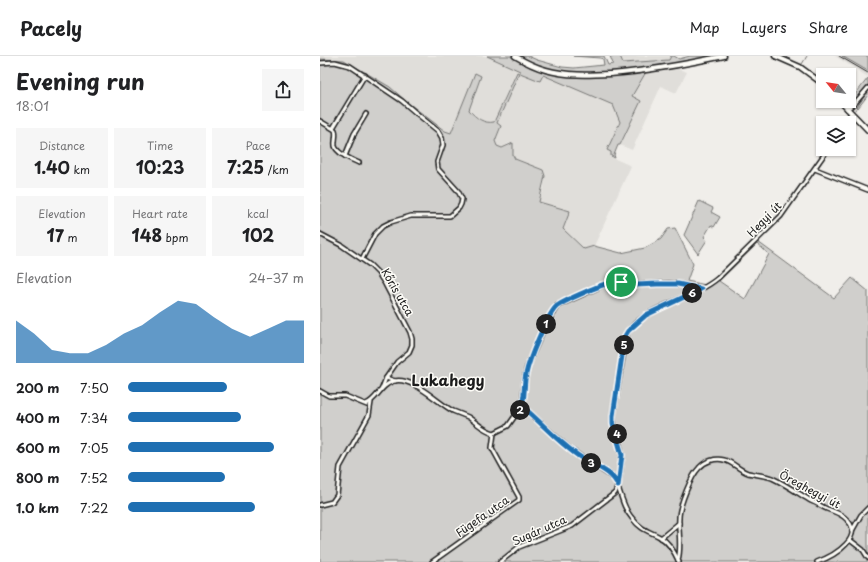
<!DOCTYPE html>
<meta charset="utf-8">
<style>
:root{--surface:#fff;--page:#f6f6f6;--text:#202124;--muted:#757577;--line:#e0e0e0;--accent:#1f6fb2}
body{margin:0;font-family:"Playpen Sans",sans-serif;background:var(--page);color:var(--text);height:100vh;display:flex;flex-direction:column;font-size:15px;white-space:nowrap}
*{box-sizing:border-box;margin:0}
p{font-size:13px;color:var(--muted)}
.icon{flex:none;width:22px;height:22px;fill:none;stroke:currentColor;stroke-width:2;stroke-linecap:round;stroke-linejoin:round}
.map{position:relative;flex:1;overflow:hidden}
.side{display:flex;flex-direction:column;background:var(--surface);width:320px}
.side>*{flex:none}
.needle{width:26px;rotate:300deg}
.buttons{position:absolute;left:496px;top:12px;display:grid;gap:8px}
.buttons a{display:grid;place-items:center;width:40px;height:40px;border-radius:0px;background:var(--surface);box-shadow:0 1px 3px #0004;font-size:20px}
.pin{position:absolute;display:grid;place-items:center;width:34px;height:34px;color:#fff;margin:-17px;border:2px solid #fff;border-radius:50%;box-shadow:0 1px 4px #0007}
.km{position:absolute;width:20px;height:20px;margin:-10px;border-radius:50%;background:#222;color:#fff;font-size:11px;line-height:20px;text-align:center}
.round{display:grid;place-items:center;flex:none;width:42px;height:42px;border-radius:0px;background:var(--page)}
.head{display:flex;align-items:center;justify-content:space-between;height:68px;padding:0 16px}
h1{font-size:22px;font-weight:700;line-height:30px}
.metrics{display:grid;grid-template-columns:repeat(3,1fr);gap:6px;height:68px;padding:4px 16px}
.metrics div{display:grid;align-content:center;border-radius:0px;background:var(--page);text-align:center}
.metrics b{font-size:17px;font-weight:700}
.metrics small{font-size:11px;font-weight:400}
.metrics p{font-size:11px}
.chart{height:112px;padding:8px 16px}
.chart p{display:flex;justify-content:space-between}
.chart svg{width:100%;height:72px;margin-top:4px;fill:var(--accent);opacity:.7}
ul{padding:0 16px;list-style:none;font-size:13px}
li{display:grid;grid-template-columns:64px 48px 1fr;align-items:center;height:30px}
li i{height:10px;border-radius:5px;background:var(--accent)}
header{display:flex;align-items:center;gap:24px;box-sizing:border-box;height:56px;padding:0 20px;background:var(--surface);border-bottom:1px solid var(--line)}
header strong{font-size:19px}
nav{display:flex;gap:22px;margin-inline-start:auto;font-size:14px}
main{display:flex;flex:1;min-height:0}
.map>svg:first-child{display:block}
.built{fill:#e0deda}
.green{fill:#d0cfcc;stroke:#767674;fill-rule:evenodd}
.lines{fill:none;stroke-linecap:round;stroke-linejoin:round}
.stream{stroke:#706f6d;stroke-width:1}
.minor-casing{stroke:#1c1c1c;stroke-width:6}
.secondary-casing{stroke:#1c1c1c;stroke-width:7}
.minor{stroke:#fdfcf7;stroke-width:3}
.secondary{stroke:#fdfcf7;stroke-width:4}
.rail{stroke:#1c1c1c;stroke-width:1}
.route-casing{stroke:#fff;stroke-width:8}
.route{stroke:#1f6fb2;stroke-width:5}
.labels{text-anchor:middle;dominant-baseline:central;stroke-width:3;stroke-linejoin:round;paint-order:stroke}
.street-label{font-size:11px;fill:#1c1c1c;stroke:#fdfcf7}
.district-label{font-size:15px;font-weight:bold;fill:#1c1c1c;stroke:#fdfcf7}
</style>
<header>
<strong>Pacely</strong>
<nav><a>Map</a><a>Layers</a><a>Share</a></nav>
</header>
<main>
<section class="side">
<div class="head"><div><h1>Evening run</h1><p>18:01</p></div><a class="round"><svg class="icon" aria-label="share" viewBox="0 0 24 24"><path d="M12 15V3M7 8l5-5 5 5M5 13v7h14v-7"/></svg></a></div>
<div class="metrics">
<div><p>Distance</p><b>1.40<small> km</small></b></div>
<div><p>Time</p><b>10:23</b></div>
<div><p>Pace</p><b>7:25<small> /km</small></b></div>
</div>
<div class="metrics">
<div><p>Elevation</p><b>17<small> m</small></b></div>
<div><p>Heart rate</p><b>148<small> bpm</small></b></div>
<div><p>kcal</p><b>102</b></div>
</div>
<div class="chart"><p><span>Elevation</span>24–37 m</p>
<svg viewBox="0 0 160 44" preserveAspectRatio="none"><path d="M0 44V18L10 26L20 36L30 38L40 38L50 33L60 26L70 21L80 13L90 6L100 8L110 16L120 23L130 28L140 23L150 18L160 18V44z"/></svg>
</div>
<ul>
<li><b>200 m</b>7:50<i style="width:56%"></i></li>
<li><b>400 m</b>7:34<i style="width:64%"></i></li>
<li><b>600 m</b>7:05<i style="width:83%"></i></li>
<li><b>800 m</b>7:52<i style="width:55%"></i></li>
<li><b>1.0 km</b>7:22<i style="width:72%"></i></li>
</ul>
</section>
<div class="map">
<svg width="548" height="506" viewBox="0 0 548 506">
<rect width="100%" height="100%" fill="#f0eeea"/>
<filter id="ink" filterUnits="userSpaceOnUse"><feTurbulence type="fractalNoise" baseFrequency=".025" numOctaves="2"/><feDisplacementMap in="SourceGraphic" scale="8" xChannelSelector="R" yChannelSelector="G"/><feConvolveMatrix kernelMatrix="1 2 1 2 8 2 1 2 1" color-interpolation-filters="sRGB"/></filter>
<g filter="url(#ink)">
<g class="built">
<path d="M 0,0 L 167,0 L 220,25 L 223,18 L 293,49 L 300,66 L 287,94 L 292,96 L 291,101 L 311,110 L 274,190 L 264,193 L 243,173 L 250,155 L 219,146 L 224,131 L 223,114 L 195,103 L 190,87 L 182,92 L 177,90 L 175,85 L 181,70 L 177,68 L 199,17 L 196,16 L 174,66 L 167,67 L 162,65 L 149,54 L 161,20 L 155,18 L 131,77 L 125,75 L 87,46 L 70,31 L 48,18 L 24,4 L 0,3 Z"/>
<path d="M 300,0 L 351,0 L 349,4 L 303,7 Z"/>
<path d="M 515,0 L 522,0 L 548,15 L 548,21 Z"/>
<path d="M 355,12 L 367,16 L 356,37 L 341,30 L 312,94 L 300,89 L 321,45 L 312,40 L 326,16 Z"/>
</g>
<g class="green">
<path d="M 167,0 L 208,0 L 217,4 L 242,11 L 254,12 L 284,9 L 283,3 L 280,2 L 253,0 L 284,0 L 288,9 L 293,8 L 290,0 L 300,0 L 303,7 L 349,4 L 351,0 L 354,0 L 359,3 L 370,0 L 403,0 L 356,12 L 326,16 L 312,40 L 321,45 L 300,89 L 298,89 L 294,99 L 295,102 L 291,100 L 291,96 L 287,94 L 300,66 L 293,49 L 223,19 L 220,25 L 200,17 L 200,15 Z"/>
<path d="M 522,0 L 548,0 L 548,15 Z"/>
<path d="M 0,3 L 24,4 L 70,31 L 87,46 L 125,75 L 131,77 L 155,17 L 161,20 L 149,54 C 156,62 164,68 174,66 L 197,16 L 199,17 L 177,67 L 181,70 L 175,85 L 177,90 L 182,92 L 193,87 L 193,99 L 195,103 L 223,114 L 225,120 L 219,146 L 250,155 L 243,173 L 264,193 L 274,190 L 301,197 L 325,192 L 341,183 L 348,173 L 355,172 L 373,208 L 367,225 L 386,229 L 438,186 L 514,242 L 532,222 L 548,235 L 548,506 L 0,506 ZM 437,188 L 449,198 L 425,243 L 399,225 Z"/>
<path d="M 548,22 L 548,39 L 538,52 L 529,44 L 534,40 Z"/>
<path d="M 379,145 L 393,152 L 391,156 L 400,161 L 394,171 L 391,169 L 384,181 L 387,184 L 378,198 L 364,179 Z"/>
</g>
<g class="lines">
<g class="stream">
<path d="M 482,8 L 487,0"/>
<path d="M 535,54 L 548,35"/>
</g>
<defs>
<g id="minor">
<path d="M 0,7 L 15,6 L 30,10 L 82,45 L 96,57 L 118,75 L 122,82 L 123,89 L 117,106 L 118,113 L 138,135 L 142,143 L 141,148 L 139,152 L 130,160 L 91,160 L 71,166 L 63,170 L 55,178 L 42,203"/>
<path d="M 527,53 L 535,47 L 548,32"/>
<path d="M 0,65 L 15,74 C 17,79 14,85 15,90 C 17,98 33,104 39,107"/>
<path d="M 525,67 L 531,57"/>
<path d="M 13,72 L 45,19"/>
<path d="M 25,100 L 34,78 L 46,58"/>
<path d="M 495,113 L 548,134"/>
<path d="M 0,178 L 21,189 L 50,209 L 58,217 L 65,228 L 90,276 L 92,283 L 92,289 L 89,296 L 77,306 L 66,322 L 75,325"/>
<path d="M 62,332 L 66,322"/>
<path d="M 0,335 L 9,340 L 25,340 L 47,349"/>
<path d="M 203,347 L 205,353 L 250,393 L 263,402 L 294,422 L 296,425 C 301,438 303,452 312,462 C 321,474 329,475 340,481 C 349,486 355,497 359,506"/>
<path d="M 46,348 C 58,343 59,330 74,325 C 92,320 118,347 133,355 C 138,357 143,359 148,361 C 157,367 163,374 174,377 L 188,370 L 202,350 L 205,320 L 207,311 L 222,277 L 237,250 L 286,228 L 301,226 L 309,227 L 316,229 L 349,227 L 366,229 L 381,233"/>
<path d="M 0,449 L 12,446 L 17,439 L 20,411 L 49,359 L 51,346"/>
<path d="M 532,475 L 541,459 L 548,452"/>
<path d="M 341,482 L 359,467"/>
<path d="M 530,484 L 543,494 L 548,502"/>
<path d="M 358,504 C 362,490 358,476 359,462 C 359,450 371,420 379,412 C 385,405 395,402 404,404 C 413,406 419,414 428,417 C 436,419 444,419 452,422 C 465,428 478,437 491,445 C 497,447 502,451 507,453 C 513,455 519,457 524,461 C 548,480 514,500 497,506"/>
<path d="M 112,506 L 199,444 L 199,441 L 172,392 L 174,377"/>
<path d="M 180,506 L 199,491 L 252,470 L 295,437 C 299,429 303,403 301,394 C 299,382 293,372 293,360 L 307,277 C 325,249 372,244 398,222 L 461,160 L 508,93"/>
</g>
<g id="secondary">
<path d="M 195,0 C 205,6 215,11 226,14 C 247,20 268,19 290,18 C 329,15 366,8 404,0"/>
<path d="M 455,0 L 480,11 L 503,28"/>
<path d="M 520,45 L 548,74"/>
</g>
</defs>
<use href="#minor" class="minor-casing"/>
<use href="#secondary" class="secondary-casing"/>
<use href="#minor" class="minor"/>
<use href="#secondary" class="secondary"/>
<path class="rail" d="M 519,0 L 548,17"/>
</g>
</g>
<g class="lines" filter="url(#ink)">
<defs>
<path id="route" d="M 301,226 L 309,227 L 316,229 L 337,228 L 358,228 L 381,233 L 326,259 L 308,275 L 305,280 L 293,360 L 293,368 L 302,399 L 298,430 C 293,416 277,411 265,404 C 244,392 224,369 205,353 L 200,354 C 206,344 203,329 206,318 C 209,303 226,262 236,251 C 241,246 278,230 286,228 C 291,227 296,227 301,226 Z"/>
</defs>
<use href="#route" class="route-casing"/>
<use href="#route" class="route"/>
</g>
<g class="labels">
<g class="street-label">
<text transform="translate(444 163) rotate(-46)">Hegyi út</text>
<text transform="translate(78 236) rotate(60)">Kőris utca</text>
<text transform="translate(490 433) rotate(28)">Öreghegyi út</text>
<text transform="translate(162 460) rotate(-35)">Fügefa utca</text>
<text transform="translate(219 474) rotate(-24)">Sugár utca</text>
</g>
<g class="district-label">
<text x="128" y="323">Lukahegy</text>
</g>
</g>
</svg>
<div class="buttons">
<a><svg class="needle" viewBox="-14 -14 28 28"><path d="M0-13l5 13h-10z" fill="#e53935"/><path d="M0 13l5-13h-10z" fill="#757577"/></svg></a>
<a><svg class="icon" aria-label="layers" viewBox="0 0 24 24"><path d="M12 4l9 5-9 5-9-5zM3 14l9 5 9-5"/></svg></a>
</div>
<div class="pin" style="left:301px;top:226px;background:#1e9e55"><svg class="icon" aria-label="arrive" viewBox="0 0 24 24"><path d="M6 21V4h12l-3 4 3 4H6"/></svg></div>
<b class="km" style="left:226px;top:268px">1</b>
<b class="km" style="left:200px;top:354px">2</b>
<b class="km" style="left:271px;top:407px">3</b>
<b class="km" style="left:297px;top:378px">4</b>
<b class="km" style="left:304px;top:289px">5</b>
<b class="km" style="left:372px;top:237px">6</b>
</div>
</main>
